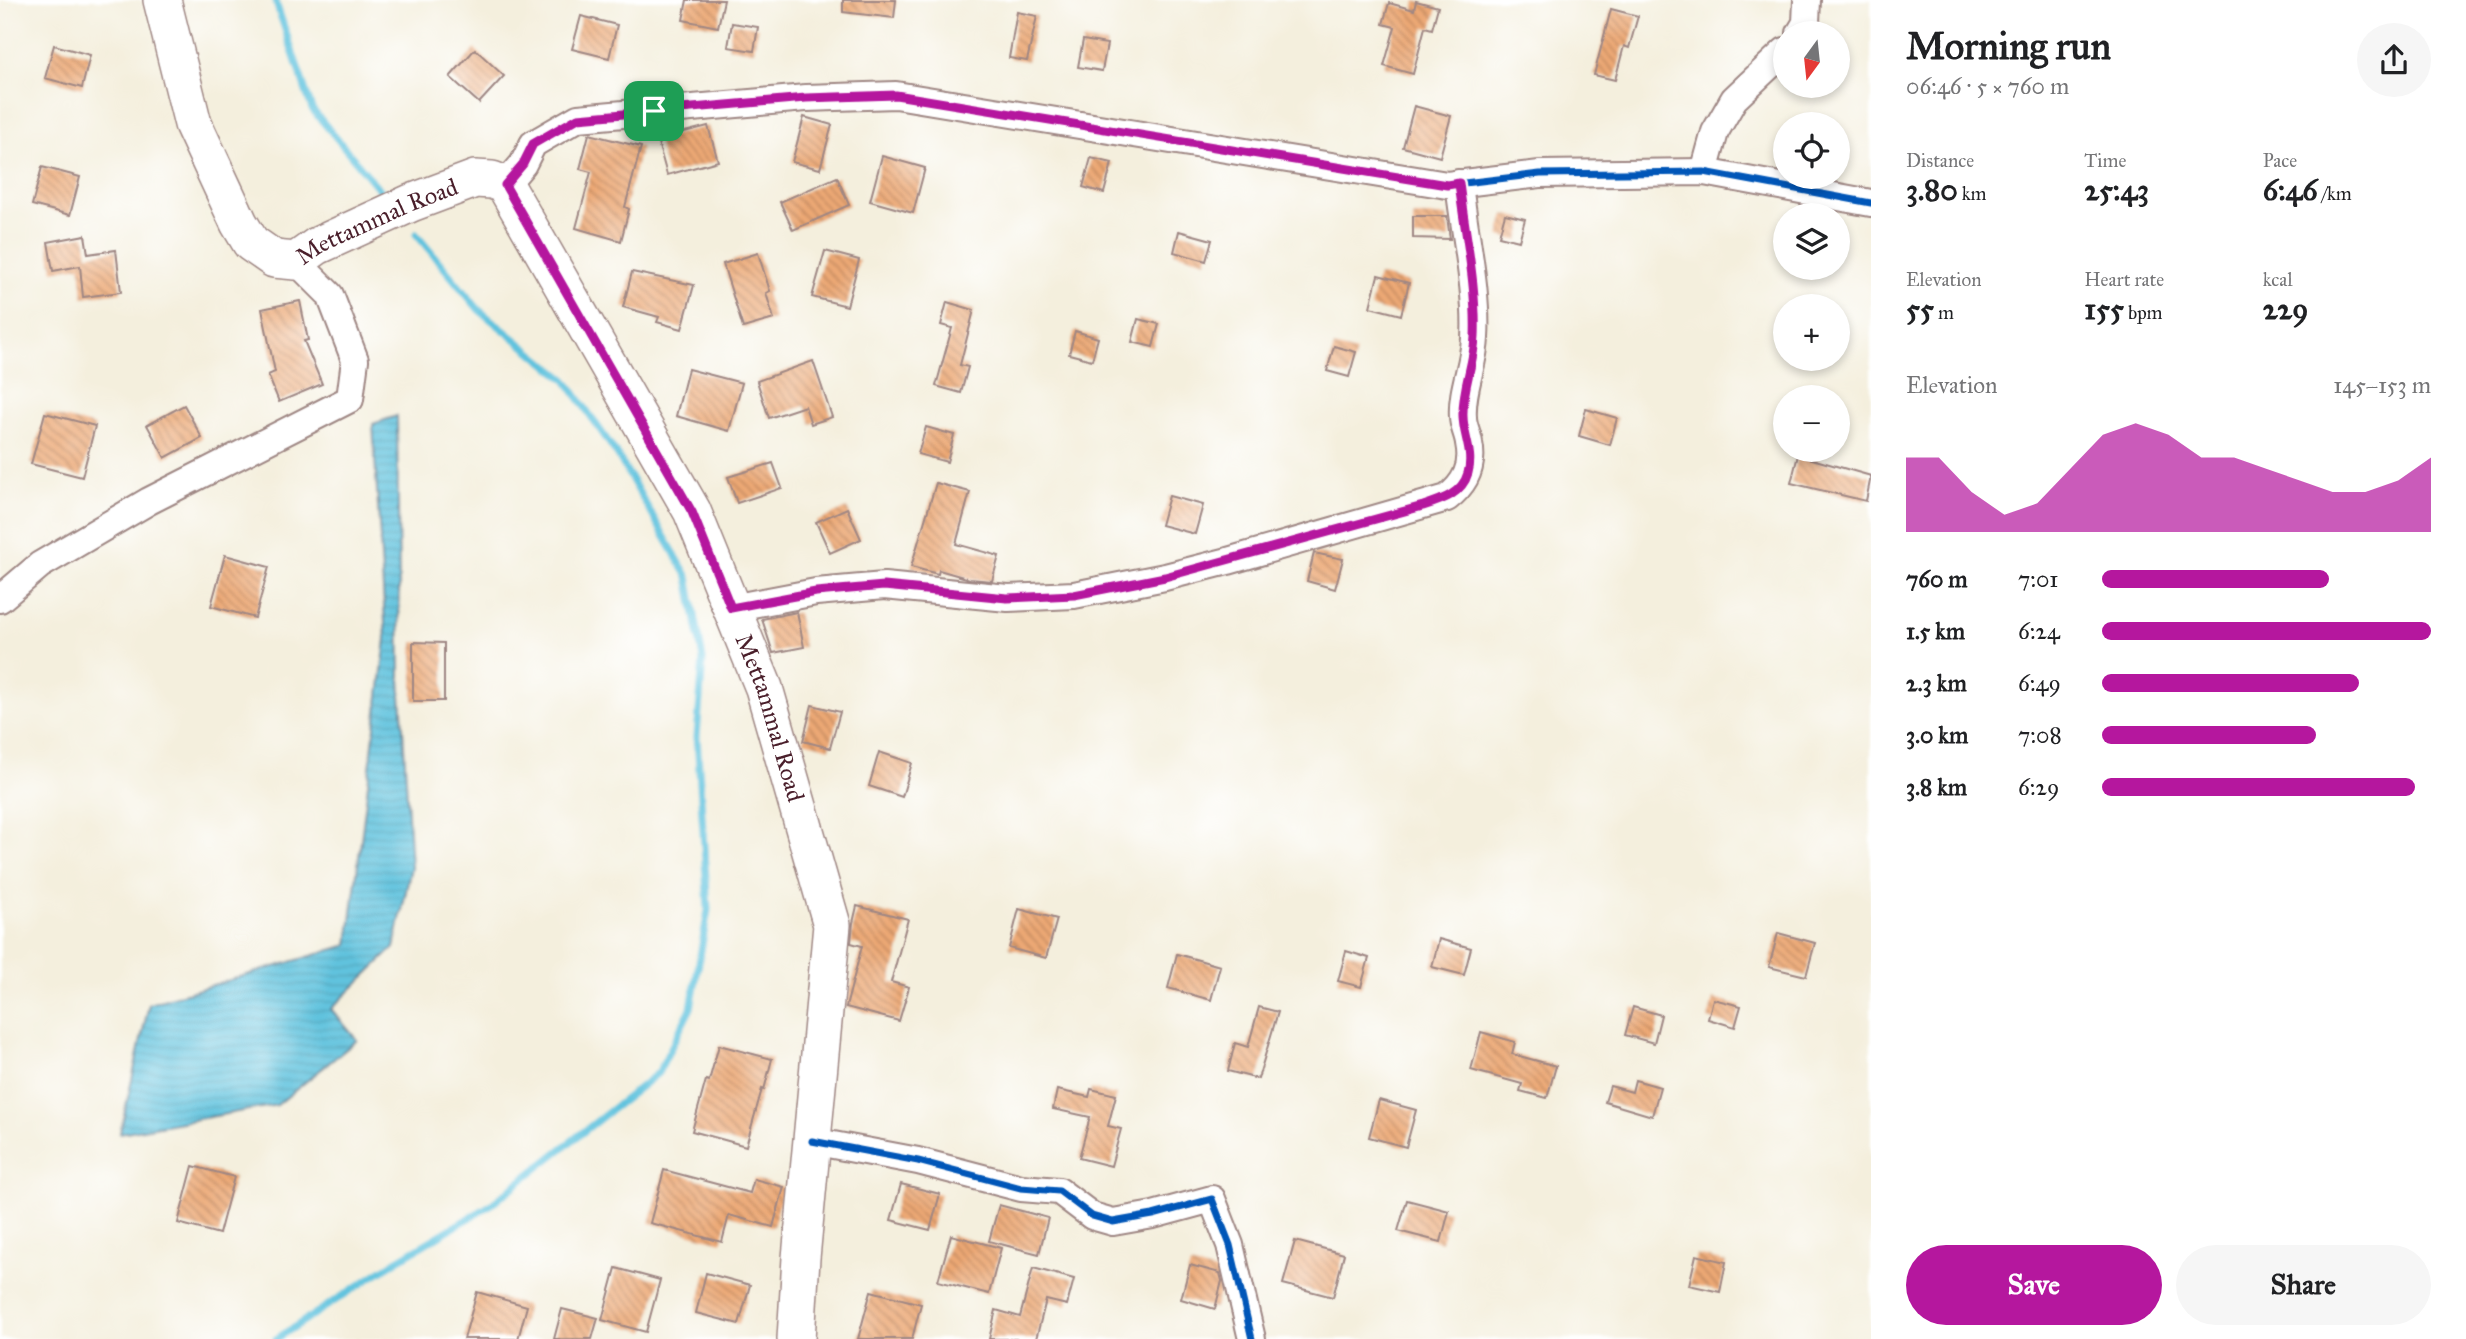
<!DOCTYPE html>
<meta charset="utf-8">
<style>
:root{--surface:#fff;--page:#f6f6f6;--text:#202124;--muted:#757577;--accent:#b5179e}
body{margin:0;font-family:"IM FELL Great Primer",serif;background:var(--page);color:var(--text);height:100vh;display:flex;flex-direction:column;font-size:26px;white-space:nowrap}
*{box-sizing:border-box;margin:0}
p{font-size:23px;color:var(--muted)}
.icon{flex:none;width:38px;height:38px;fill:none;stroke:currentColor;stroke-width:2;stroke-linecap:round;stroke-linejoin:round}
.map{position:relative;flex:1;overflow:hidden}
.details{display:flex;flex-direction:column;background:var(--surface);width:595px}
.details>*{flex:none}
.needle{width:46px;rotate:195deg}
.controls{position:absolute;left:1773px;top:21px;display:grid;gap:14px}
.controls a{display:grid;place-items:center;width:77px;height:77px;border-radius:50%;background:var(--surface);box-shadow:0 4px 10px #0003;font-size:35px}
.pin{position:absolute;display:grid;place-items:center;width:60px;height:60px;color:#fff;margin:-30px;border-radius:14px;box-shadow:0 4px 10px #0006}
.round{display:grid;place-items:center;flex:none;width:74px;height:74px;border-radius:37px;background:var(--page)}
.headline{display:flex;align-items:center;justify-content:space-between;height:119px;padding:0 35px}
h1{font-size:38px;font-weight:700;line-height:52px}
.stats{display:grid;grid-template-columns:repeat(3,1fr);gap:10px;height:119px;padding:7px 35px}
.stats div{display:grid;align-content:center}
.stats b{font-size:30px;font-weight:700}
.stats small{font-size:19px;font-weight:400}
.stats p{font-size:19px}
.chart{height:196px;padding:14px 35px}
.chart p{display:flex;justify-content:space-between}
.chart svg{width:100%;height:126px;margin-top:7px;fill:var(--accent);opacity:.7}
.cta{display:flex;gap:14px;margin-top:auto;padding:14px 35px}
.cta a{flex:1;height:80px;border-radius:42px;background:var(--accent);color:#fff;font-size:28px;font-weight:700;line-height:80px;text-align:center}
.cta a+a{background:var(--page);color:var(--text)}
ul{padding:0 35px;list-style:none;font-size:23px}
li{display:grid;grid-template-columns:112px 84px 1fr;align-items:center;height:52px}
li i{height:18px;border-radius:9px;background:var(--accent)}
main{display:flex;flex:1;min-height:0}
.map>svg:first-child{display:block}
.water{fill:url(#water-rules);stroke:#557184;stroke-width:2}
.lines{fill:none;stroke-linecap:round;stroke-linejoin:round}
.stream{stroke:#60c3de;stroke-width:7}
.building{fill:url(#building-back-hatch)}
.minor-casing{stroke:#9f8784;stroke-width:30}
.secondary-casing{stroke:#9f8784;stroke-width:40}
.minor{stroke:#fff;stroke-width:26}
.secondary{stroke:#fff;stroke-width:37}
.cycleway-casing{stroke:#fff;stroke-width:11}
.cycleway{stroke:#0057b8;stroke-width:7}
.route-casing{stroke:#fff;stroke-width:14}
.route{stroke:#b5179e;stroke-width:9}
.labels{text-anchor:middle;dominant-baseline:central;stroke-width:5;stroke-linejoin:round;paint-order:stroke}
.street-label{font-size:24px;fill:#4a1f2b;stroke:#fff}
</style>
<main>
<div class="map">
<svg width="1871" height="1339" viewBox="0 0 1871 1339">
<defs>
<pattern id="water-rules" width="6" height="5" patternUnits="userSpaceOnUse" patternTransform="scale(1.75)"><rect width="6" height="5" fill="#60c3de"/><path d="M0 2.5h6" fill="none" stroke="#55a7bf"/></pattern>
<pattern id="building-back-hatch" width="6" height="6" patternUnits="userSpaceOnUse" patternTransform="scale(1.75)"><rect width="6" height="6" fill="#eca874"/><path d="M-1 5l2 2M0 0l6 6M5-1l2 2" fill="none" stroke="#c1885f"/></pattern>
</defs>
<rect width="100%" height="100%" fill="#fff"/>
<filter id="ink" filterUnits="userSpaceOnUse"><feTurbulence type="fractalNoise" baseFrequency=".0143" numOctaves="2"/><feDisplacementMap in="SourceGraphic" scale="14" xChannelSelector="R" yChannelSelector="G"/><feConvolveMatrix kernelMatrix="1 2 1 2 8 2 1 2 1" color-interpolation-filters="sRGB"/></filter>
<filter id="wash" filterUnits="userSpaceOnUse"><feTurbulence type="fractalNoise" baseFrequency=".00686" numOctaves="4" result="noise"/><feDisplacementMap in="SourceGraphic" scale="28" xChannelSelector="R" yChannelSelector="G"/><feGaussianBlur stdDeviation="1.57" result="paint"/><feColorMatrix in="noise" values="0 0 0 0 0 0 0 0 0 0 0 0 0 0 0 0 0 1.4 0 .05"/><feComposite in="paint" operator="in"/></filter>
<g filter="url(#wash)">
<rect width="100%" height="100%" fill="#f4efdd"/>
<path class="water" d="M 397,416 L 400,677 L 411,867 L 394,948 L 331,1009 L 357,1040 L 277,1105 L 120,1133 L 149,1004 L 348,945 L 386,639 L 373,424 Z"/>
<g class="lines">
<g class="stream">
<path d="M 275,0 L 312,109 L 390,202"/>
<path d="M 276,1339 L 398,1260 L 489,1206 L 658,1073 L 691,1008 L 708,910 L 697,737 L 703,659 L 688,577 L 618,456 L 566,380 L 479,310 L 416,234"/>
</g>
</g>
<g id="blocks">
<g class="building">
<path d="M 687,0 L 724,0 L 718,27 L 683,20 Z"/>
<path d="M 843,0 L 896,0 L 894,18 L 843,12 Z"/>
<path d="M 1416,1 L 1438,7 L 1432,29 L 1425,27 L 1413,74 L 1384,66 L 1395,27 L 1383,24 L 1389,3 L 1414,10 Z"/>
<path d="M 1611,9 L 1638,16 L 1629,48 L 1624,46 L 1615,80 L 1594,75 Z"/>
<path d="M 1017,12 L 1037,16 L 1027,61 L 1009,58 Z"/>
<path d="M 581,16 L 617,25 L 609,58 L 572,49 Z"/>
<path d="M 732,23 L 758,27 L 754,51 L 728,47 Z"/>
<path d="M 1083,40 L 1107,44 L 1102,71 L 1078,67 Z"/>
<path d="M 54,45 L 90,55 L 82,88 L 45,78 Z"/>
<path d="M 475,49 L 504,76 L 479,103 L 450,77 Z"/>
<path d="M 1414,106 L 1451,116 L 1440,157 L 1403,147 Z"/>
<path d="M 804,117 L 832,125 L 820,169 L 792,162 Z"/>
<path d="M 708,126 L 718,161 L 667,175 L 657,139 Z"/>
<path d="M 589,134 L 641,147 L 625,207 L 629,209 L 621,241 L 576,228 L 591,172 L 580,169 Z"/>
<path d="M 882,156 L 925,168 L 913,213 L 870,201 Z"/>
<path d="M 1091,158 L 1112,163 L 1104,193 L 1083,187 Z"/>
<path d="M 42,167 L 80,177 L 70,215 L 32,205 Z"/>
<path d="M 837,177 L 849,205 L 793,230 L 780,202 Z"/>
<path d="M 1505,214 L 1525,219 L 1519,241 L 1499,236 Z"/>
<path d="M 1413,216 L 1447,216 L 1450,239 L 1413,238 Z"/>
<path d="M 1179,231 L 1212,240 L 1206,261 L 1174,252 Z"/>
<path d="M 85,235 L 88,254 L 116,250 L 121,292 L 83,297 L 80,266 L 53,271 L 48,242 Z"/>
<path d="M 825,251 L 859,260 L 847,306 L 812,297 Z"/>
<path d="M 758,253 L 770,291 L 766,293 L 774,319 L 743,328 L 723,264 Z"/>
<path d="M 632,272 L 694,285 L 682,329 L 657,322 L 659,317 L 623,307 Z"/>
<path d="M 1378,275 L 1409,283 L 1401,315 L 1370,307 Z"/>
<path d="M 300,301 L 308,340 L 304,341 L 322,384 L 279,402 L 268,375 L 275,372 L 262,309 Z"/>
<path d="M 947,302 L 974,310 L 960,365 L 968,367 L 961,393 L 936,386 L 952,328 L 941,325 Z"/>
<path d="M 1138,319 L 1159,324 L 1153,347 L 1132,342 Z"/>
<path d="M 1075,331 L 1098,338 L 1092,360 L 1069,354 Z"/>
<path d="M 1334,346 L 1356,352 L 1349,377 L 1327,371 Z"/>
<path d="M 813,361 L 832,417 L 811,424 L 805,406 L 769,418 L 757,381 Z"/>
<path d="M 688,369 L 742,383 L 729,431 L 676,416 Z"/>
<path d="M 184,405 L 202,438 L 165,458 L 147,425 Z"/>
<path d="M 1586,409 L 1617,418 L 1610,445 L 1579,436 Z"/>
<path d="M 45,413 L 95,426 L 82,477 L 31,464 Z"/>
<path d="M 926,427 L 954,435 L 947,462 L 918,454 Z"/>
<path d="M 1798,455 L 1871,476 L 1866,501 L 1791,483 Z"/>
<path d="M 773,463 L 782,488 L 737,503 L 728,477 Z"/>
<path d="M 936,483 L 970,492 L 956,544 L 999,556 L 992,581 L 970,579 L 939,570 L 938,574 L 911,567 Z"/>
<path d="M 1169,496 L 1203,505 L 1195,534 L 1161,525 Z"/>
<path d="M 847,508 L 861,539 L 830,553 L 816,522 Z"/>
<path d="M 1314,553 L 1343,559 L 1335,589 L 1307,581 Z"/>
<path d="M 225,555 L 269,567 L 255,618 L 211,606 Z"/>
<path d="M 797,612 L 804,647 L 773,653 L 762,619 Z"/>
<path d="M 413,642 L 444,643 L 444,701 L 413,701 Z"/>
<path d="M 812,705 L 840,712 L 830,748 L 803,741 Z"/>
<path d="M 879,752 L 912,763 L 902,797 L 869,786 Z"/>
<path d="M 857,906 L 908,919 L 891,982 L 909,987 L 899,1021 L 846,1007 L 862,946 L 851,943 L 853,923 Z"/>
<path d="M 1019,909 L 1057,919 L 1046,958 L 1009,948 Z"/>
<path d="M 1778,933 L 1815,943 L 1806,976 L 1769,967 Z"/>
<path d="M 1439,939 L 1471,948 L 1464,975 L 1432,967 Z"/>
<path d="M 1346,951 L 1369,958 L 1361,987 L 1338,981 Z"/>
<path d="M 1177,954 L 1220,966 L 1211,1000 L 1168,988 Z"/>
<path d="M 1713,999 L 1741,1006 L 1735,1027 L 1708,1019 Z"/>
<path d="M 1259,1007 L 1278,1012 L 1258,1079 L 1228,1071 L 1235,1043 L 1248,1047 Z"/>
<path d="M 1633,1007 L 1661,1015 L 1654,1043 L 1625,1035 Z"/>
<path d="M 1481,1032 L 1515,1042 L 1512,1054 L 1556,1066 L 1547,1098 L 1520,1091 L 1522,1084 L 1471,1070 Z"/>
<path d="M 719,1045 L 772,1059 L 764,1090 L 762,1089 L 746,1146 L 692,1131 L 706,1080 L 709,1081 Z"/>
<path d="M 1635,1080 L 1660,1087 L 1652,1116 L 1605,1102 L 1610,1086 L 1632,1092 Z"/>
<path d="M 1091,1089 L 1116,1095 L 1108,1126 L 1121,1129 L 1111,1166 L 1079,1158 L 1090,1117 L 1053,1109 L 1057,1090 L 1089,1097 Z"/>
<path d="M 1379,1100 L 1416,1110 L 1406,1147 L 1369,1137 Z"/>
<path d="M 193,1166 L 234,1177 L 219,1234 L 178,1223 Z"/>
<path d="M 664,1170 L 750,1193 L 754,1179 L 784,1187 L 773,1227 L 729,1215 L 722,1242 L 650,1223 Z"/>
<path d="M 901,1184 L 940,1194 L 930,1230 L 891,1220 Z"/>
<path d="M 1407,1200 L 1449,1211 L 1441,1242 L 1398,1231 Z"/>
<path d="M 999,1205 L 1048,1218 L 1039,1254 L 989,1241 Z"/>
<path d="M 951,1235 L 1001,1248 L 989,1294 L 938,1281 Z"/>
<path d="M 1295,1241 L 1344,1254 L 1333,1297 L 1283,1284 Z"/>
<path d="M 1696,1255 L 1726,1262 L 1720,1292 L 1689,1285 Z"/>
<path d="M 1190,1265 L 1220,1273 L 1222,1281 L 1215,1309 L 1181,1299 Z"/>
<path d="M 616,1268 L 660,1280 L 646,1332 L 602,1320 Z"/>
<path d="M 1033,1268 L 1074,1279 L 1067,1305 L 1046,1300 L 1036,1339 L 989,1339 L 996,1310 L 1020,1317 Z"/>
<path d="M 706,1273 L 750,1285 L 739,1324 L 696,1313 Z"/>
<path d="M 871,1291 L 921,1304 L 912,1339 L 858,1339 Z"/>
<path d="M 477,1292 L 527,1306 L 518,1339 L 464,1339 Z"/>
<path d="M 562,1309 L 598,1318 L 592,1339 L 554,1339 Z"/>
</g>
</g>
</g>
<g filter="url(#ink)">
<use href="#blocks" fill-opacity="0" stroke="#9f8784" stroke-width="2"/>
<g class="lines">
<defs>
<g id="minor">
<path d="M 1800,33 L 1806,23 L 1807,0"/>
<path d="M 1704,172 L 1715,132 L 1734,99 L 1785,51"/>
<path d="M 505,185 L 523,164 L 533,144 L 578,118 L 806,98 L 896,95 L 1447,185 L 1540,174 L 1704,172 L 1871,203"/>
<path d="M 0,599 L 40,565 L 149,501 L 350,399 L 355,360 L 330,295 L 296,261"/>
<path d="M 731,608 L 816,592 L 884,586 L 1008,598 L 1074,595 L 1165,577 L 1228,561 L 1447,498 C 1465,484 1474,467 1469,443 C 1468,434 1463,426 1463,417 C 1461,390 1474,365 1475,338 C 1478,290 1464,232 1459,183"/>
<path d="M 812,1141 L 918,1161 L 1021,1188 L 1059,1191 L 1092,1216 L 1113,1222 L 1153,1215 L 1212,1199 L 1230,1245 L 1252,1339"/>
</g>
<g id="secondary">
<path id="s1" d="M 162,0 L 193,124 L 239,223 L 251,243 L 274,259 L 296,261 L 317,246 L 411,203 L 475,179 L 492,180 L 505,185 L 692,511 L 764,688 L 832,925 L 801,1258 L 796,1339"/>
</g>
</defs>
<use href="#minor" class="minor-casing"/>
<use href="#secondary" class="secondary-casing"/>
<use href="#minor" class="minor"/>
<use href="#secondary" class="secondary"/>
<defs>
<g id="cycleway">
<path d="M 505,185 L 523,164 L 533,144 L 578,118 L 806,98 L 896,95 L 1447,185 L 1540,174 L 1704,172 L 1871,203"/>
<path d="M 731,608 L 816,592 L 884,586 L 1008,598 L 1074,595 L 1165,577 L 1228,561 L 1447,498 C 1465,484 1474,467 1469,443 C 1468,434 1463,426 1463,417 C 1461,390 1474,365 1475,338 C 1478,290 1464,232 1459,183"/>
<path d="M 812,1141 L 918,1161 L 1021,1188 L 1059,1191 L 1092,1216 L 1113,1222 L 1153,1215 L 1212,1199 L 1230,1245 L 1252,1339"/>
</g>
</defs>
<use href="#cycleway" class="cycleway-casing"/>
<use href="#cycleway" class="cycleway"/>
</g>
</g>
<g class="lines" filter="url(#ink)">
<defs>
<path id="route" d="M 896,95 L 1447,185 L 1459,183 C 1465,234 1477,286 1475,337 C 1474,364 1462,388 1463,416 C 1463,435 1474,453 1468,473 C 1462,494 1442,500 1423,506 L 1165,577 L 1074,595 L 1007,598 L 884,586 L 816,592 L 731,608 L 692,512 L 505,185 L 523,164 L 533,144 L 578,118 L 806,98 Z"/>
</defs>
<use href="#route" class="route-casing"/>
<use href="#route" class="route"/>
</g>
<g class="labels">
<g class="street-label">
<text stroke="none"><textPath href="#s1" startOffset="401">Mettammal Road</textPath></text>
<text stroke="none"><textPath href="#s1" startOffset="1136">Mettammal Road</textPath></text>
</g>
</g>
</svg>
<div class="controls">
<a><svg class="needle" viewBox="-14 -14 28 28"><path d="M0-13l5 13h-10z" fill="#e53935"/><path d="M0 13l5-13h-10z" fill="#757577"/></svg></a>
<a><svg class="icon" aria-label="locate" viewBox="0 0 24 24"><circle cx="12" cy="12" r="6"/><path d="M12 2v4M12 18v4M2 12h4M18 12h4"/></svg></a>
<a><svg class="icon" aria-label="layers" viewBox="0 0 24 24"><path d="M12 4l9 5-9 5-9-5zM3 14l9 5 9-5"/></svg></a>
<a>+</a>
<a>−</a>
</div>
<div class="pin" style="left:654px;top:111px;background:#1e9e55"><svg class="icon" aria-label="arrive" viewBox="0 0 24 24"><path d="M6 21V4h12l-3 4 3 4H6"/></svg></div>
</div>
<section class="details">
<div class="headline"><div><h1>Morning run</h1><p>06:46 · 5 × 760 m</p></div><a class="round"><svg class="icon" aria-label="share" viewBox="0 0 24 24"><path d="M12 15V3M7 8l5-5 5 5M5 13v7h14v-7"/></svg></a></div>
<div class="stats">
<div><p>Distance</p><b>3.80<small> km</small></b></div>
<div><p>Time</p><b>25:43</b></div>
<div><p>Pace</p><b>6:46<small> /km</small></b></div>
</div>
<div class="stats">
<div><p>Elevation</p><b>55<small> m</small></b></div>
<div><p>Heart rate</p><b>155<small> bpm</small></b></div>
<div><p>kcal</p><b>229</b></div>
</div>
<div class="chart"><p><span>Elevation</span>145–153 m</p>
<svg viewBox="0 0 160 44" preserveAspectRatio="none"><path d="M0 44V18L10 18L20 30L30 38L40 34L50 22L60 10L70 6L80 10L90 18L100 18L110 22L120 26L130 30L140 30L150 26L160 18V44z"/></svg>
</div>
<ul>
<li><b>760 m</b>7:01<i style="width:69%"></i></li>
<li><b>1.5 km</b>6:24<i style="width:100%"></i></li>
<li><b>2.3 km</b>6:49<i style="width:78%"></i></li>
<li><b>3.0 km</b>7:08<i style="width:65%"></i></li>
<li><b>3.8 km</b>6:29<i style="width:95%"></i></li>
</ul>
<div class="cta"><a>Save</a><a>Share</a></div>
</section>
</main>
